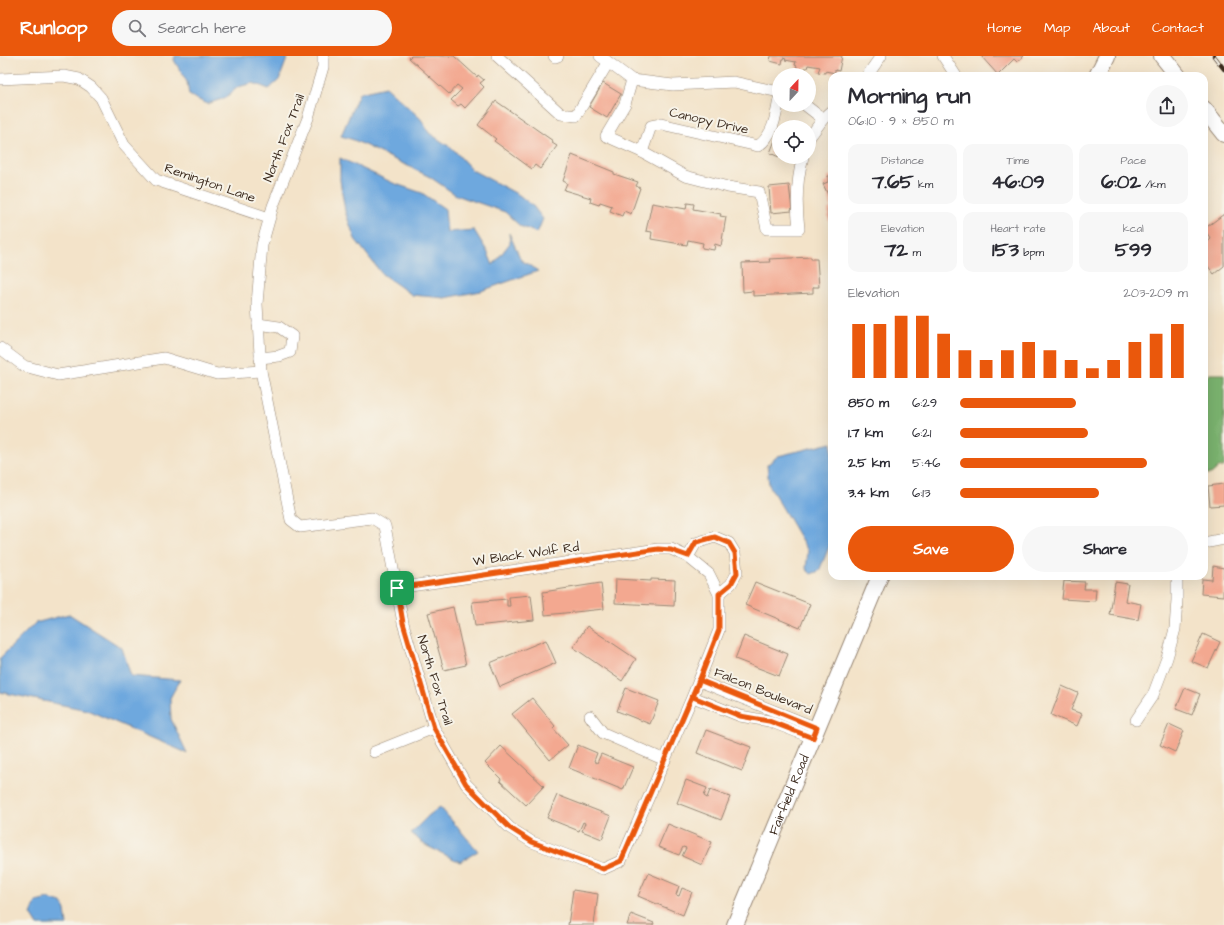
<!DOCTYPE html>
<meta charset="utf-8">
<style>
:root{--surface:#fff;--page:#f7f7f7;--text:#2b2b33;--muted:#7c7c81;--accent:#ea580c}
body{margin:0;font-family:"Architects Daughter",sans-serif;background:var(--page);color:var(--text);height:100vh;display:flex;flex-direction:column;font-size:15px;white-space:nowrap}
*{box-sizing:border-box;margin:0}
p{font-size:13px;color:var(--muted)}
.icon{flex:none;width:22px;height:22px;fill:none;stroke:currentColor;stroke-width:2;stroke-linecap:round;stroke-linejoin:round}
.map{position:relative;flex:1;overflow:hidden}
.panel{position:absolute;left:828px;top:16px;width:380px;height:508px;display:flex;flex-direction:column;background:var(--surface);border-radius:12px;box-shadow:0 4px 16px #0002}
.panel>*{flex:none}
.needle{width:26px;rotate:22deg}
.controls{position:absolute;left:772px;top:12px;display:grid;gap:8px}
.controls a{display:grid;place-items:center;width:44px;height:44px;border-radius:50%;background:var(--surface);box-shadow:0 4px 16px #0002;font-size:20px}
.pin{position:absolute;display:grid;place-items:center;width:34px;height:34px;color:#fff;margin:-17px;border-radius:8px;box-shadow:0 2px 6px #0006}
.round{display:grid;place-items:center;flex:none;width:42px;height:42px;border-radius:21px;background:var(--page)}
.headline{display:flex;align-items:center;justify-content:space-between;height:68px;padding:0 20px}
h1{font-size:22px;font-weight:700;line-height:30px}
.stats{display:grid;grid-template-columns:repeat(3,1fr);gap:6px;height:68px;padding:4px 20px}
.stats div{display:grid;align-content:center;border-radius:10px;background:var(--page);text-align:center}
.stats b{font-size:20px;font-weight:700}
.stats small{font-size:11px;font-weight:400}
.stats p{font-size:11px}
.chart{height:112px;padding:8px 20px}
.chart p{display:flex;justify-content:space-between}
.chart svg{width:100%;height:72px;margin-top:4px;stroke:var(--accent);stroke-width:6}
.primary-button{display:flex;gap:8px;margin-top:auto;padding:8px 20px}
.primary-button a{flex:1;height:46px;border-radius:24px;background:var(--accent);color:#fff;font-size:16px;font-weight:700;line-height:46px;text-align:center}
.primary-button a+a{background:var(--page);color:var(--text)}
ul{padding:0 20px;list-style:none;font-size:13px}
li{display:grid;grid-template-columns:64px 48px 1fr;align-items:center;height:30px}
li i{height:10px;border-radius:5px;background:var(--accent)}
header{display:flex;align-items:center;gap:24px;box-sizing:border-box;height:56px;padding:0 20px;background:var(--accent);color:#fff}
header strong{font-size:19px}
nav{display:flex;gap:22px;margin-inline-start:auto;font-size:14px}
.search{width:280px;height:36px;background:var(--page);display:flex;align-items:center;gap:10px;box-sizing:border-box;padding:0 14px;border-radius:22px;color:var(--muted);font-size:15px}
.map>svg:first-child{display:block}
.forest{fill:#7ab26e;stroke:#5a6e46}
.water{fill:#6ea8de;stroke:#54697e}
.building{fill:#f3a890}
.lines{fill:none;stroke-linecap:round;stroke-linejoin:round}
.street-casing{stroke:#978674;stroke-width:12}
.secondary-casing{stroke:#978674;stroke-width:18}
.street{stroke:#fff;stroke-width:11}
.secondary{stroke:#fff;stroke-width:16}
.rail-casing{stroke:#3b2a1e;stroke-width:4.5}
.rail{stroke:#f7f3e8;stroke-width:3;stroke-dasharray:9;stroke-linecap:butt}
.route-casing{stroke:#fff;stroke-width:8}
.route{stroke:#ea580c;stroke-width:5}
.labels{text-anchor:middle;dominant-baseline:central;stroke-width:4;stroke-linejoin:round;paint-order:stroke}
.street-label{font-size:13px;fill:#3b2a1e;stroke:#f7f3e8}
</style>
<header>
<strong>Runloop</strong>
<div class="search"><svg class="icon" aria-label="search" viewBox="0 0 24 24"><circle cx="10" cy="10" r="6"/><path d="M15 15l6 6"/></svg>Search here</div>
<nav><a>Home</a><a>Map</a><a>About</a><a>Contact</a></nav>
</header>
<div class="map">
<svg width="1224" height="869" viewBox="0 0 1224 869">
<rect width="100%" height="100%" fill="#f7f3e8"/>
<filter id="ink" filterUnits="userSpaceOnUse"><feTurbulence type="fractalNoise" baseFrequency=".025" numOctaves="2"/><feDisplacementMap in="SourceGraphic" scale="8" xChannelSelector="R" yChannelSelector="G"/><feConvolveMatrix kernelMatrix="1 2 1 2 8 2 1 2 1" color-interpolation-filters="sRGB"/></filter>
<filter id="wash" filterUnits="userSpaceOnUse"><feTurbulence type="fractalNoise" baseFrequency=".012" numOctaves="4" result="noise"/><feDisplacementMap in="SourceGraphic" scale="16" xChannelSelector="R" yChannelSelector="G"/><feGaussianBlur stdDeviation="0.9" result="paint"/><feColorMatrix in="noise" values="0 0 0 0 0 0 0 0 0 0 0 0 0 0 0 0 0 1.4 0 .05"/><feComposite in="paint" operator="in"/></filter>
<g filter="url(#wash)">
<rect width="100%" height="100%" fill="#f3e3c9"/>
<path class="forest" d="M 1209,318 L 1224,318 L 1224,411 L 1219,411 L 1211,418 L 1204,418 L 1204,324 Z"/>
<g class="water">
<path d="M 175,0 L 288,0 L 279,24 L 269,33 L 253,27 L 238,31 L 225,42 L 207,48 L 189,39 L 187,26 L 174,4 Z"/>
<path d="M 386,31 L 421,63 L 429,77 L 453,93 L 472,114 L 519,139 L 533,150 L 543,163 L 537,177 L 520,170 L 505,156 L 456,139 L 430,121 L 412,112 L 354,84 L 341,80 L 359,37 Z"/>
<path d="M 340,102 L 393,127 L 422,137 L 445,153 L 447,176 L 474,174 L 487,195 L 493,209 L 510,187 L 509,177 L 521,204 L 538,215 L 481,235 L 445,242 L 412,239 L 382,218 L 355,183 L 345,155 L 340,124 Z"/>
<path d="M 832,387 L 832,484 L 819,515 L 811,518 L 806,513 L 808,495 L 769,429 L 767,409 L 778,400 Z"/>
<path d="M 69,558 L 122,592 L 131,620 L 180,624 L 170,642 L 171,663 L 187,697 L 87,654 L 0,636 L 0,602 L 35,567 Z"/>
<path d="M 440,751 L 478,795 L 460,806 L 425,789 L 411,777 L 428,760 Z"/>
<path d="M 48,843 L 62,847 L 65,854 L 67,869 L 38,869 L 31,858 L 36,846 Z"/>
</g>
<g id="blocks">
<g class="building">
<path d="M 411,0 L 454,0 L 477,21 L 478,19 L 484,24 L 480,27 L 484,31 L 465,52 L 461,48 L 458,50 L 451,44 L 462,33 L 457,29 L 449,38 L 409,2 Z"/>
<path d="M 771,0 L 842,0 L 839,15 L 835,14 L 835,17 L 825,15 L 825,17 L 818,16 L 820,11 L 808,9 L 807,12 L 804,12 L 803,16 L 796,15 L 797,10 L 795,9 L 796,6 L 785,4 L 786,3 L 783,2 L 782,8 L 770,5 Z"/>
<path d="M 981,0 L 1024,0 L 1017,6 L 1014,3 L 998,19 Z"/>
<path d="M 603,27 L 621,38 L 607,62 L 589,51 Z"/>
<path d="M 496,45 L 553,85 L 552,87 L 557,90 L 540,113 L 535,109 L 532,113 L 494,85 L 496,83 L 478,69 Z"/>
<path d="M 779,74 L 779,101 L 770,97 Z"/>
<path d="M 572,99 L 614,116 L 614,118 L 638,126 L 636,130 L 640,132 L 631,158 L 624,155 L 622,160 L 610,155 L 612,150 L 600,146 L 599,149 L 590,146 L 591,142 L 564,134 L 567,127 L 563,125 Z"/>
<path d="M 828,120 L 832,120 L 832,174 L 828,162 L 828,153 L 831,152 L 829,141 L 823,128 L 828,126 Z"/>
<path d="M 789,129 L 792,155 L 771,157 L 769,131 Z"/>
<path d="M 652,147 L 686,153 L 687,147 L 694,148 L 693,153 L 721,158 L 720,160 L 726,161 L 721,190 L 715,188 L 714,194 L 702,192 L 703,187 L 688,184 L 687,189 L 651,183 L 652,176 L 646,175 Z"/>
<path d="M 1224,158 L 1224,210 L 1214,218 L 1204,205 L 1204,189 L 1211,183 L 1204,173 Z"/>
<path d="M 811,201 L 811,203 L 817,203 L 819,231 L 813,231 L 813,237 L 753,240 L 753,235 L 743,236 L 742,207 L 770,206 L 769,203 Z"/>
<path d="M 1224,428 L 1224,449 L 1210,450 L 1208,430 Z"/>
<path d="M 1213,510 L 1224,512 L 1223,540 L 1201,538 L 1202,523 L 1212,524 Z"/>
<path d="M 616,523 L 651,525 L 651,523 L 675,524 L 674,550 L 615,547 Z"/>
<path d="M 1064,525 L 1085,526 L 1084,533 L 1096,533 L 1095,545 L 1062,543 Z"/>
<path d="M 755,526 L 810,548 L 800,572 L 745,549 Z"/>
<path d="M 1115,526 L 1128,528 L 1125,545 L 1141,548 L 1138,564 L 1110,559 Z"/>
<path d="M 601,527 L 604,553 L 545,559 L 543,536 Z"/>
<path d="M 531,539 L 534,564 L 475,570 L 472,546 L 507,543 L 507,550 L 510,550 L 509,541 Z"/>
<path d="M 453,551 L 466,609 L 444,614 L 428,557 Z"/>
<path d="M 587,570 L 636,603 L 622,625 L 573,591 Z"/>
<path d="M 1203,578 L 1220,586 L 1208,612 L 1191,605 Z"/>
<path d="M 744,580 L 788,598 L 779,620 L 735,603 Z"/>
<path d="M 546,584 L 556,607 L 500,631 L 490,607 Z"/>
<path d="M 1062,630 L 1078,637 L 1071,654 L 1082,658 L 1077,670 L 1051,659 Z"/>
<path d="M 626,632 L 659,645 L 650,668 L 617,655 Z"/>
<path d="M 1185,632 L 1200,638 L 1192,659 L 1176,653 Z"/>
<path d="M 532,642 L 555,670 L 553,672 L 568,689 L 550,704 L 512,658 Z"/>
<path d="M 1169,668 L 1184,675 L 1175,696 L 1160,689 Z"/>
<path d="M 706,674 L 751,691 L 742,715 L 697,697 Z"/>
<path d="M 578,689 L 597,697 L 594,705 L 597,707 L 601,698 L 633,711 L 623,734 L 569,712 Z"/>
<path d="M 501,690 L 544,730 L 526,749 L 500,725 L 501,723 L 485,707 Z"/>
<path d="M 686,724 L 707,732 L 704,740 L 707,742 L 710,734 L 730,741 L 721,764 L 677,747 Z"/>
<path d="M 557,739 L 611,760 L 602,783 L 582,775 L 585,767 L 583,766 L 579,775 L 547,762 Z"/>
<path d="M 668,768 L 712,786 L 702,809 L 682,800 L 686,792 L 683,791 L 679,799 L 658,791 Z"/>
<path d="M 648,817 L 679,830 L 676,839 L 679,840 L 682,832 L 692,836 L 683,859 L 638,840 Z"/>
<path d="M 573,834 L 598,838 L 594,869 L 568,869 Z"/>
<path d="M 631,858 L 654,867 L 653,869 L 627,869 Z"/>
</g>
</g>
</g>
<g filter="url(#ink)">
<use href="#blocks" fill-opacity="0" stroke="#978674" stroke-width="1"/>
<g class="lines">
<defs>
<g id="street">
<path d="M 323,0 L 323,11 L 308,62 L 273,150 L 262,189 L 257,248 L 261,315 L 291,464 L 300,471 L 372,462 L 385,470 L 403,567 L 434,672 L 466,728 L 510,772 L 532,786 L 603,813 L 621,805 L 691,644 L 719,574 L 719,538 L 709,518 L 688,501 L 671,493 L 658,493 L 397,532"/>
<path d="M 497,0 L 561,58 L 576,60 L 608,7"/>
<path d="M 554,0 L 555,1 L 558,0"/>
<path d="M 600,0 L 632,24 L 673,29 L 734,26 L 779,36"/>
<path d="M 943,0 L 956,20"/>
<path d="M 867,20 L 881,0"/>
<path d="M 0,23 L 64,20 L 79,23 L 91,31 L 101,42 L 124,89 L 156,124 L 269,162"/>
<path d="M 632,24 L 625,48 L 606,80 L 642,96 L 685,120 L 728,131 L 759,136 L 767,173 L 799,173 C 796,148 796,125 803,101"/>
<path d="M 805,49 L 823,63 L 832,55"/>
<path d="M 809,82 L 823,63"/>
<path d="M 642,96 L 651,70 L 661,68 L 758,90 C 773,80 776,60 779,43"/>
<path d="M 258,268 L 279,271 L 292,280 L 290,296 L 279,300 L 260,302"/>
<path d="M 0,292 L 24,310 L 58,319 L 164,302 L 217,318 L 261,315"/>
<path d="M 1204,487 L 1224,483"/>
<path d="M 688,501 L 696,487 L 715,481 L 729,487 L 735,497 L 737,517 L 731,528 L 719,538"/>
<path d="M 699,625 L 817,672"/>
<path d="M 693,641 L 740,660 L 769,665 L 813,682"/>
<path d="M 590,660 L 603,677 L 665,704"/>
<path d="M 1136,664 L 1153,639 L 1167,602 L 1175,573 L 1177,544 L 1177,520"/>
<path d="M 374,696 L 434,672"/>
</g>
<g id="secondary">
<path d="M 1162,0 L 1178,20"/>
<path d="M 1097,20 L 1107,0"/>
<path d="M 1204,53 L 1224,78"/>
<path id="s1" d="M 735,869 L 880,520"/>
</g>
</defs>
<use href="#street" class="street-casing"/>
<use href="#secondary" class="secondary-casing"/>
<use href="#street" class="street"/>
<use href="#secondary" class="secondary"/>
<defs>
<path id="rail" d="M 1214,0 L 1224,13"/>
</defs>
<use href="#rail" class="rail-casing"/>
<use href="#rail" class="rail"/>
</g>
</g>
<g class="lines" filter="url(#ink)">
<defs>
<path id="route" d="M 397,532 L 403,567 L 434,672 L 466,728 L 510,772 L 532,786 L 603,813 L 621,805 L 699,624 L 817,672 L 813,682 L 769,665 L 740,660 L 693,641 L 719,574 L 719,538 L 731,528 L 737,517 L 735,497 L 729,487 L 715,481 L 696,486 L 688,500 L 671,494 L 658,493 L 397,532"/>
</defs>
<use href="#route" class="route-casing"/>
<use href="#route" class="route"/>
</g>
<g class="labels">
<g class="street-label">
<text transform="translate(709 65) rotate(13)">Canopy Drive</text>
<text transform="translate(284 82) rotate(-69)">North Fox Trail</text>
<text transform="translate(210 127) rotate(19)">Remington Lane</text>
<text transform="translate(526 498) rotate(-8)">W Black Wolf Rd</text>
<text transform="translate(435 624) rotate(73)">North Fox Trail</text>
<text transform="translate(763 635) rotate(22)">Falcon Boulevard</text>
<text stroke="none"><textPath href="#s1" startOffset="141">Fairfield Road</textPath></text>
</g>
</g>
</svg>
<div class="controls">
<a><svg class="needle" viewBox="-14 -14 28 28"><path d="M0-13l5 13h-10z" fill="#e53935"/><path d="M0 13l5-13h-10z" fill="#7c7c81"/></svg></a>
<a><svg class="icon" aria-label="locate" viewBox="0 0 24 24"><circle cx="12" cy="12" r="6"/><path d="M12 2v4M12 18v4M2 12h4M18 12h4"/></svg></a>
</div>
<div class="pin" style="left:397px;top:532px;background:#1e9e55"><svg class="icon" aria-label="arrive" viewBox="0 0 24 24"><path d="M6 21V4h12l-3 4 3 4H6"/></svg></div>
<section class="panel">
<div class="headline"><div><h1>Morning run</h1><p>06:10 · 9 × 850 m</p></div><a class="round"><svg class="icon" aria-label="share" viewBox="0 0 24 24"><path d="M12 15V3M7 8l5-5 5 5M5 13v7h14v-7"/></svg></a></div>
<div class="stats">
<div><p>Distance</p><b>7.65<small> km</small></b></div>
<div><p>Time</p><b>46:09</b></div>
<div><p>Pace</p><b>6:02<small> /km</small></b></div>
</div>
<div class="stats">
<div><p>Elevation</p><b>72<small> m</small></b></div>
<div><p>Heart rate</p><b>153<small> bpm</small></b></div>
<div><p>kcal</p><b>599</b></div>
</div>
<div class="chart"><p><span>Elevation</span>203–209 m</p>
<svg viewBox="0 0 160 44" preserveAspectRatio="none"><path d="M5 44V11M15 44V11M25 44V6M35 44V6M45 44V17M55 44V27M65 44V33M75 44V27M85 44V22M95 44V27M105 44V33M115 44V38M125 44V33M135 44V22M145 44V17M155 44V11"/></svg>
</div>
<ul>
<li><b>850 m</b>6:29<i style="width:51%"></i></li>
<li><b>1.7 km</b>6:21<i style="width:56%"></i></li>
<li><b>2.5 km</b>5:46<i style="width:82%"></i></li>
<li><b>3.4 km</b>6:13<i style="width:61%"></i></li>
</ul>
<div class="primary-button"><a>Save</a><a>Share</a></div>
</section>
</div>
